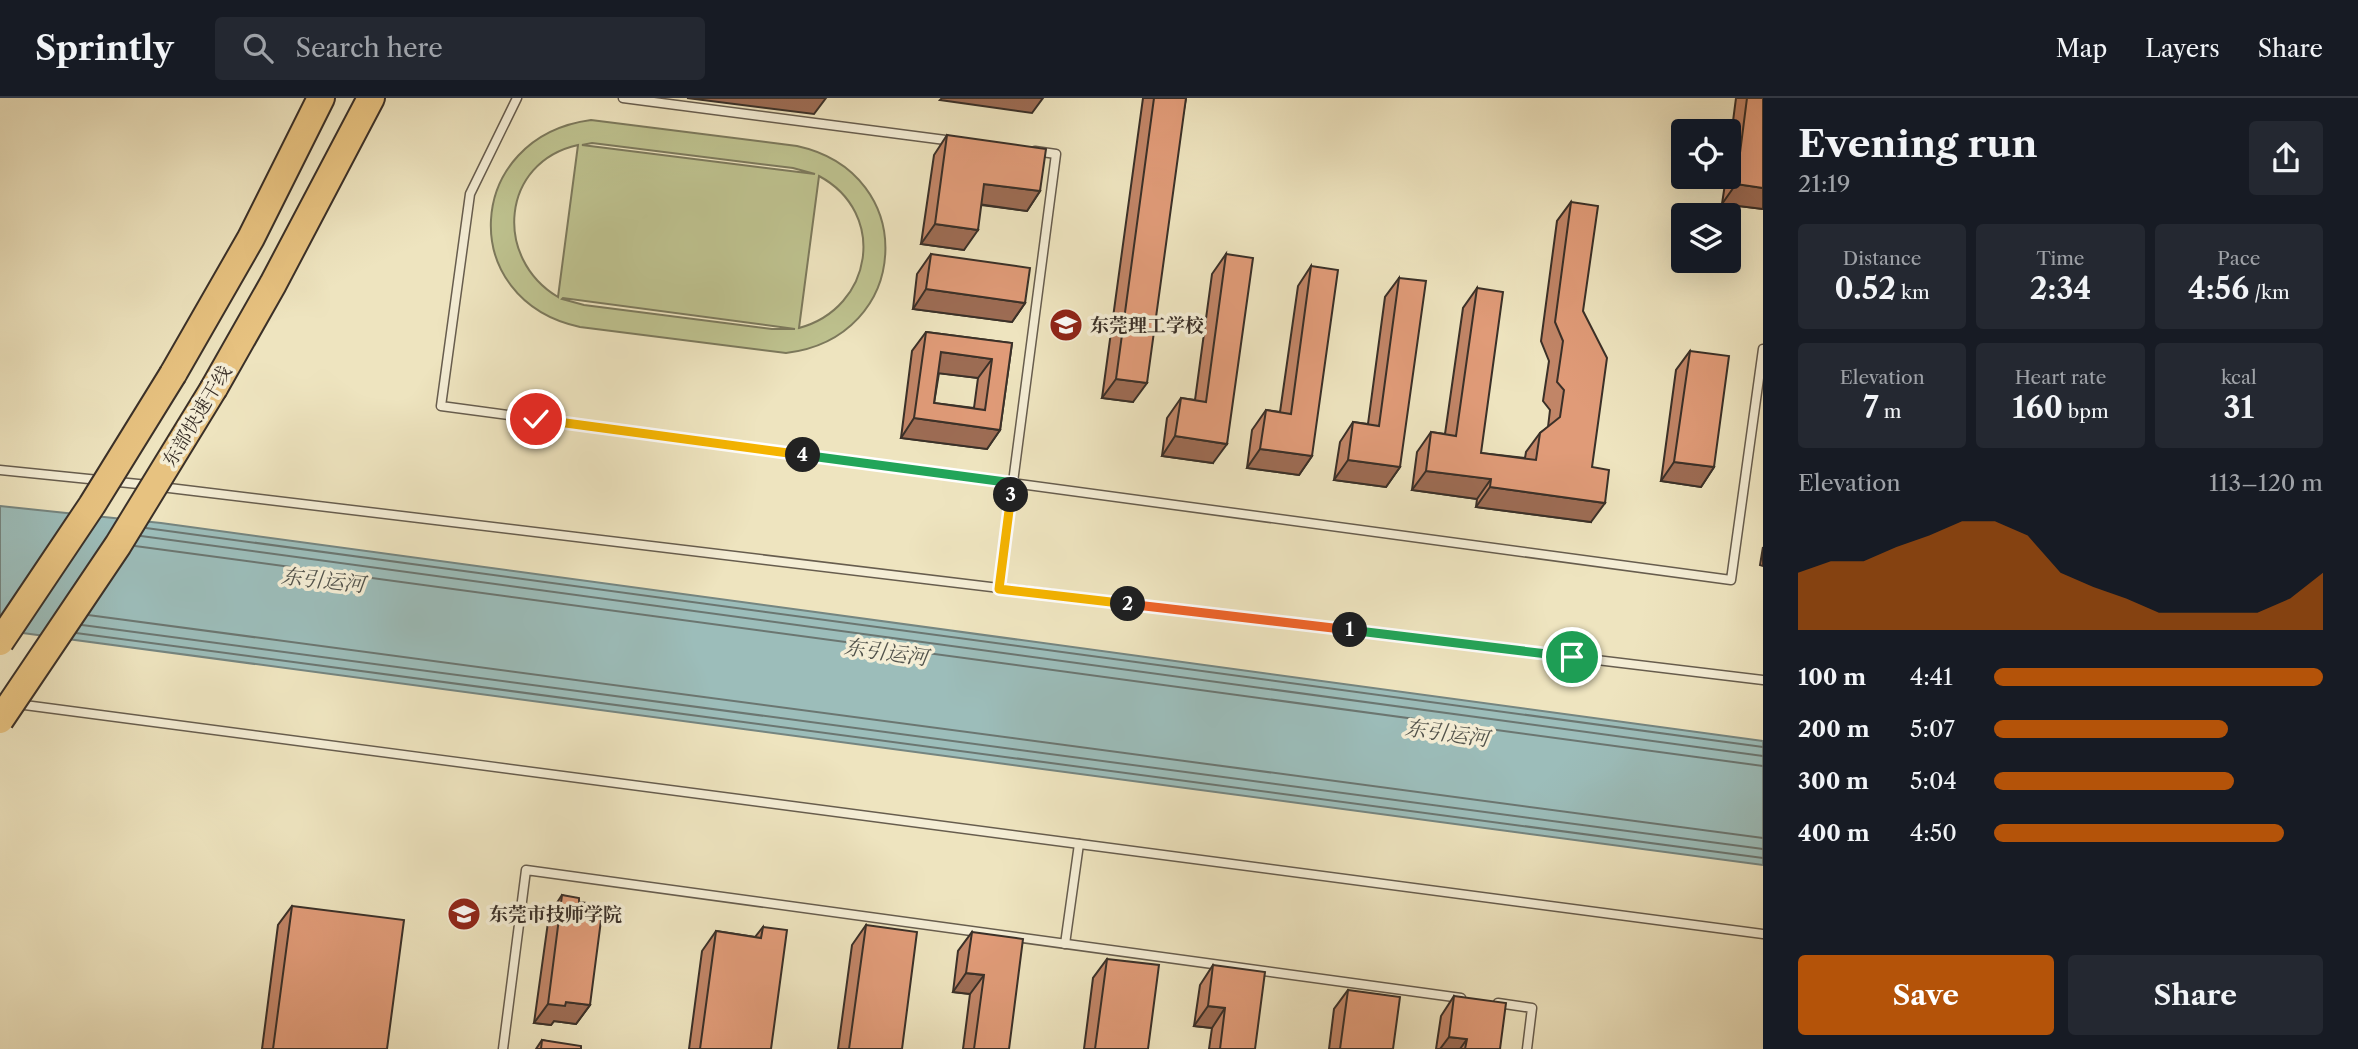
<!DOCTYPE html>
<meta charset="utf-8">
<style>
:root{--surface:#171b24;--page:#242831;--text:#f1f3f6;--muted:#9ea1a6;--line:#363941;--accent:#b45309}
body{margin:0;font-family:"Libre Caslon Text","Noto Serif SC",serif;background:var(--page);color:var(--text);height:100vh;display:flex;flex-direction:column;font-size:26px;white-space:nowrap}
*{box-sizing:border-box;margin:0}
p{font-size:23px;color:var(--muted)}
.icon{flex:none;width:38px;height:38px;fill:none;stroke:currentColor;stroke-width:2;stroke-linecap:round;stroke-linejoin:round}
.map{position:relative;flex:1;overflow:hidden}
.drawer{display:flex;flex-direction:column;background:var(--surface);width:595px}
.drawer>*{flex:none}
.tools{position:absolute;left:1671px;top:21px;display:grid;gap:14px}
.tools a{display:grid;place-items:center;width:70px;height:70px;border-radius:7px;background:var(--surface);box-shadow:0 7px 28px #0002;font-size:35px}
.pin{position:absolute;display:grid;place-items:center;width:60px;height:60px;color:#fff;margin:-30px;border:4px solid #fff;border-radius:50%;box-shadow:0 2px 7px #0007}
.km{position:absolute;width:35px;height:35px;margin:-18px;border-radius:50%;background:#222;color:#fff;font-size:19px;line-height:35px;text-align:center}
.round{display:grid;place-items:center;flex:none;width:74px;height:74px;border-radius:7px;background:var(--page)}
.summary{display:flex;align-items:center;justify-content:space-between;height:119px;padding:0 35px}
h1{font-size:38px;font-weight:700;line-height:52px}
.metrics{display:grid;grid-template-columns:repeat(3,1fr);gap:10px;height:119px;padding:7px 35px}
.metrics div{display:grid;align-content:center;border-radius:7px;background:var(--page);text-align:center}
.metrics b{font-size:30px;font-weight:700}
.metrics small{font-size:19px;font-weight:400}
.metrics p{font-size:19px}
.chart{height:196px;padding:14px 35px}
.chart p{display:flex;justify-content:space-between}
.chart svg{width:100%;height:126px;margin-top:7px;fill:var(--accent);opacity:.7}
.primary-button{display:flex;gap:14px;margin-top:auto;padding:14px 35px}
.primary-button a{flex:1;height:80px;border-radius:7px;background:var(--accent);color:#fff;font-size:28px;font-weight:700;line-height:80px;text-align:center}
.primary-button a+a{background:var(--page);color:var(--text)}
ul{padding:0 35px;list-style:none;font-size:23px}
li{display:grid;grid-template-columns:112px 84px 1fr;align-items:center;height:52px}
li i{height:18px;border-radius:9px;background:var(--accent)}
header{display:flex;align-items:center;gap:42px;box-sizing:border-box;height:98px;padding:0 35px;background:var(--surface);border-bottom:2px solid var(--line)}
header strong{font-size:33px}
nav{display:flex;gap:38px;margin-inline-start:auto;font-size:24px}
.search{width:490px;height:63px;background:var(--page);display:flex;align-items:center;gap:18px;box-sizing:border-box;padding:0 24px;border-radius:7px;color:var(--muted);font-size:26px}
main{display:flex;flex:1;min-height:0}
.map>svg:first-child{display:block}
.green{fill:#bec28f;stroke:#7c795c;stroke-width:2;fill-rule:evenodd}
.water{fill:#9cbdba;stroke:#758580;stroke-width:2}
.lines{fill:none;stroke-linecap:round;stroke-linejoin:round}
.shore{stroke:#6b7671;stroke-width:2}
.service-casing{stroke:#675d4e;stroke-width:11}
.trunk-casing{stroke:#3a3028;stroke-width:30}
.service{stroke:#f4edd5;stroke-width:8}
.trunk{stroke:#e7c280;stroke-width:26}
.trunk-bridge-casing{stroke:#3a3028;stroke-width:30;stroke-linecap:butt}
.trunk-bridge{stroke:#e7c280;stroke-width:26}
.wall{fill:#c18567;stroke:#3a3028;stroke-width:2;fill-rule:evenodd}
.shaded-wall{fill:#9d6c54;stroke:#3a3028;stroke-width:2}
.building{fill:#e09b78;stroke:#3a3028;stroke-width:2;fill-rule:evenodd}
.split-1-casing{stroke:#fff;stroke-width:14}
.split-2-casing{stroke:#fff;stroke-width:14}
.split-3-casing{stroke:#fff;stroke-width:14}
.split-4-casing{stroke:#fff;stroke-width:14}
.split-5-casing{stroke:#fff;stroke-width:14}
.split-1{stroke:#22a559;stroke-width:9}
.split-2{stroke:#f0652b;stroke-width:9}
.split-3{stroke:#f5b400;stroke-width:9}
.split-4{stroke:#22a559;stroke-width:9}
.split-5{stroke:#f5b400;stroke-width:9}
.labels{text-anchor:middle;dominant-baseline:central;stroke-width:7;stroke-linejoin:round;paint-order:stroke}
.poi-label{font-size:19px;font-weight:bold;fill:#3a3028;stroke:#f4edd5;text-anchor:start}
.street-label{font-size:19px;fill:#3a3028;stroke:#f4edd5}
.water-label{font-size:21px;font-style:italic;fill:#52534c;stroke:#f4edd5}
</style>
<header>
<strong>Sprintly</strong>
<div class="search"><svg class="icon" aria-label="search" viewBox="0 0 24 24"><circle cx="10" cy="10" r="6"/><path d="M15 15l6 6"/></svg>Search here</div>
<nav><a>Map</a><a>Layers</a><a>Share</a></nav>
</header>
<main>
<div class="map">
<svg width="1763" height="951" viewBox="0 0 1763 951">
<rect width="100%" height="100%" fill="#eee4bf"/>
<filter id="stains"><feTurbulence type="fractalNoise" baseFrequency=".00286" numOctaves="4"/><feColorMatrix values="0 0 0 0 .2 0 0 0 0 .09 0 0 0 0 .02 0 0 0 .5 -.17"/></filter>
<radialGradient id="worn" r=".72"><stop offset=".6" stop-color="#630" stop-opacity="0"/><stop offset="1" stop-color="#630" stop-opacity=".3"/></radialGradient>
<path class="green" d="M 591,22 L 797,48 C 921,75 912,240 786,255 L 580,229 C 455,202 464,39 591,22 ZM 592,45 L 793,70 L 815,76 L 582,47 ZM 578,47 L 558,199 C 493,160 501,64 578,47 ZM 819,78 C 888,115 873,210 799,230 ZM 562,201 L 563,200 L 795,231 L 772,231 L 584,207 Z"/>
<path class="water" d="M 0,408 L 161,425 L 1763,643 L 1763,767 L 0,532 Z"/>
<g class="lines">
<g class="shore">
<path d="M 146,430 L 1763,649"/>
<path d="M 141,438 L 1763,658"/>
<path d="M 135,448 L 1763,668"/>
<path d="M 88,517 L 1763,740"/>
<path d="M 82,527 L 1763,751"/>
<path d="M 76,535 L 1763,760"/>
</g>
<defs>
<g id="service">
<path d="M 517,0 L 470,96 L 441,308 L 1731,482 L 1763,251"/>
<path d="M 623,0 L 953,43"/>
<path d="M 0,372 L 148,387"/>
<path d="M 161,389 L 1763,582"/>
<path d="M 999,491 L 1056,56 L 1035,53"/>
<path d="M 17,606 L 1763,836"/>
<path d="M 1065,846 L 1079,746"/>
<path d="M 1498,905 L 1532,910 L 1527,951"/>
<path d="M 503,951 L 526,772 L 1461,900"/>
</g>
<g id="trunk">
<path d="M 173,276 L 251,140 L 321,0"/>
<path d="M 214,290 L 273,186 L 371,0"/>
</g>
</defs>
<use href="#service" class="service-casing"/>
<use href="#trunk" class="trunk-casing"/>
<use href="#service" class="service"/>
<use href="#trunk" class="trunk"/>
<defs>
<g id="trunk-bridge">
<path d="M 0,544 L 92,407 L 173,276"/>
<path d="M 0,622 L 118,447 L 214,290"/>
</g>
</defs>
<use href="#trunk-bridge" class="trunk-bridge-casing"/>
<use href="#trunk-bridge" class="trunk-bridge"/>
</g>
<g class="wall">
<path d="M 1143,0 L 1186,0 L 1133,304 L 1102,300 Z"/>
<path d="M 1736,0 L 1763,0 L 1763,111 L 1722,106 L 1726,79 L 1729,79 L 1729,54 Z"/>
<path d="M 947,37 L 1040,93 L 1027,113 L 981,107 L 964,152 L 921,146 L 934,57 Z"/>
<path d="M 1571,104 L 1583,213 L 1592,369 L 1591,424 L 1476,409 L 1477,401 L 1412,392 L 1417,354 L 1431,334 L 1445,336 L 1463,210 L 1477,190 L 1481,355 L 1525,360 L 1526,354 L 1540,335 L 1548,329 L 1550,312 L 1543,303 L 1549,263 L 1541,243 L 1557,123 Z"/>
<path d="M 931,156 L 1025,205 L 1012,224 L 913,211 L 917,176 Z"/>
<path d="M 1226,156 L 1213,365 L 1162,358 L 1167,320 L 1181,300 L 1195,302 L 1212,176 Z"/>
<path d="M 1311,168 L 1312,358 L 1299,377 L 1247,370 L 1252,332 L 1266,312 L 1280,314 L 1298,188 Z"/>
<path d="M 1399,180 L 1400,369 L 1386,389 L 1334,382 L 1340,344 L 1353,324 L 1368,326 L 1385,199 Z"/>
<path d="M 926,234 L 1012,245 L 1000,332 L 987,351 L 901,340 L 912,253 ZM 939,275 L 978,280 L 974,310 L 934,305 Z"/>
<path d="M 1690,253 L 1714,369 L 1701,389 L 1661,383 L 1676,272 Z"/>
<path d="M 1763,449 L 1763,468 L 1760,467 Z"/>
<path d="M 562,797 L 579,804 L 590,907 L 576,926 L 554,923 L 551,927 L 534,925 L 549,817 Z"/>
<path d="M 292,808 L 387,951 L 262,951 L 278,827 Z"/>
<path d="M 866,827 L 902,951 L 838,951 L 852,847 Z"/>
<path d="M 763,829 L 771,951 L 689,951 L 702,853 L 716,833 L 755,839 Z"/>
<path d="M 972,834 L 1009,951 L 963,951 L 970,896 L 953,894 L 958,853 Z"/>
<path d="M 1107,861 L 1148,951 L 1084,951 L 1093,880 Z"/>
<path d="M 1213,867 L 1255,951 L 1209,951 L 1212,930 L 1194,928 L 1200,887 Z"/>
<path d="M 1348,892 L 1393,951 L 1329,951 L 1334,911 Z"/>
<path d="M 1454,898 L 1500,951 L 1436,951 L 1441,918 Z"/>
<path d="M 542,942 L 581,951 L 536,951 Z"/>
</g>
<g class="shaded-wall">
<path d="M 687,0 L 826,0 L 814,16 Z"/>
<path d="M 942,0 L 1043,0 L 1032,15 L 940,2 Z"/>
<path d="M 984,86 L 1040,93 L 1027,113 L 971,105 Z"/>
<path d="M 1736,86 L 1763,90 L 1763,111 L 1722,106 Z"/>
<path d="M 935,126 L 978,132 L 964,152 L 921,146 Z"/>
<path d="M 926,191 L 1025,205 L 1012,224 L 913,211 Z"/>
<path d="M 941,254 L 992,261 L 978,280 L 928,274 Z"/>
<path d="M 1116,281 L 1147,285 L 1133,304 L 1102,300 Z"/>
<path d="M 914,320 L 1000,332 L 987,351 L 901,340 Z"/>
<path d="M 1175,338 L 1227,346 L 1213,365 L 1162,358 Z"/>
<path d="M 1260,351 L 1312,358 L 1299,377 L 1247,370 Z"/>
<path d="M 1348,362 L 1400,369 L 1386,389 L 1334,382 Z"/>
<path d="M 1674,364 L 1714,369 L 1701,389 L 1661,383 Z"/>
<path d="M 1426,373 L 1491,381 L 1477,401 L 1412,392 Z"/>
<path d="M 1490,389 L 1605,405 L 1591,424 L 1476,409 Z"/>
<path d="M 966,875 L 984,877 L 970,896 L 953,894 Z"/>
<path d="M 566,904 L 590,907 L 576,926 L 554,923 L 551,927 L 534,925 L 548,906 Z"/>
<path d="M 1208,908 L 1225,910 L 1212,930 L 1194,928 Z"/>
<path d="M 1449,939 L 1467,941 L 1460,951 L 1440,951 Z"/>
</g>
<g class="building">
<path d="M 1154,0 L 1186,0 L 1147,285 L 1116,281 Z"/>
<path d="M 1747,0 L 1763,0 L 1763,90 L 1736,86 Z"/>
<path d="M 947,37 L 1046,51 L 1040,93 L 984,86 L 978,132 L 935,126 Z"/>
<path d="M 1571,104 L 1598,108 L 1583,213 L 1607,260 L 1592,369 L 1609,372 L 1605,405 L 1490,389 L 1491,381 L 1426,373 L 1431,334 L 1456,338 L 1477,190 L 1503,194 L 1481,355 L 1536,362 L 1540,335 L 1560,319 L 1564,292 L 1557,284 L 1563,243 L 1555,224 Z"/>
<path d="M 931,156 L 1030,170 L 1025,205 L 926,191 Z"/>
<path d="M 1226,156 L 1253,160 L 1227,346 L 1175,338 L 1181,300 L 1206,304 Z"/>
<path d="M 1311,168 L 1338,172 L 1312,358 L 1260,351 L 1266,312 L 1291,316 Z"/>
<path d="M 1399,180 L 1426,183 L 1400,369 L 1348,362 L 1353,324 L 1379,328 Z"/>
<path d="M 926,234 L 1012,245 L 1000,332 L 914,320 ZM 941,254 L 992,261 L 985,312 L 934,305 Z"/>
<path d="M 1690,253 L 1729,258 L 1714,369 L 1674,364 Z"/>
<path d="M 562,797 L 579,800 L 579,804 L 603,807 L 590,907 L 566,904 L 565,908 L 548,906 Z"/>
<path d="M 292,808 L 404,822 L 387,951 L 273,951 Z"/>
<path d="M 866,827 L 917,834 L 902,951 L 849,951 Z"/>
<path d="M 763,829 L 787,832 L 771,951 L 700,951 L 716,833 L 761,840 Z"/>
<path d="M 972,834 L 1023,841 L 1009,951 L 974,951 L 984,877 L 966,875 Z"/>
<path d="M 1107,861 L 1159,867 L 1148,951 L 1095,951 Z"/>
<path d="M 1213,867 L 1265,874 L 1255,951 L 1220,951 L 1225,910 L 1208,908 Z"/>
<path d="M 1348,892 L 1400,899 L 1393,951 L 1340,951 Z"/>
<path d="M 1454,898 L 1506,905 L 1500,951 L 1465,951 L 1467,941 L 1449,939 Z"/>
<path d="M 542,942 L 581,948 L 581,951 L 541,951 Z"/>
</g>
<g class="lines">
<defs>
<path id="split-1" d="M 1350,532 L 1572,559"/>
<path id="split-2" d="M 1128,506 L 1350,532"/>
<path id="split-3" d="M 1011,397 L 999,491 L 1128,506"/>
<path id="split-4" d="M 803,357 L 1013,385 L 1011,397"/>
<path id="split-5" d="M 536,321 L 803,357"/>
</defs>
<use href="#split-1" class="split-1-casing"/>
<use href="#split-2" class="split-2-casing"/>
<use href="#split-3" class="split-3-casing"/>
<use href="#split-4" class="split-4-casing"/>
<use href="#split-5" class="split-5-casing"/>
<use href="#split-1" class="split-1"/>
<use href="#split-2" class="split-2"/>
<use href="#split-3" class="split-3"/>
<use href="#split-4" class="split-4"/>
<use href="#split-5" class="split-5"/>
</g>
<defs>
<symbol id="university-disc" viewBox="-11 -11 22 22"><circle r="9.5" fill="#8f2418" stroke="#f4edd5"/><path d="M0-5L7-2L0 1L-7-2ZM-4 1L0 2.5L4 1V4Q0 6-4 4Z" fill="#fff"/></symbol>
</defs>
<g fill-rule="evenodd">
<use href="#university-disc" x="1047" y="208" width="38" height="38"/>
<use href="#university-disc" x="445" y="797" width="38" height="38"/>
</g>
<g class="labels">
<g class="poi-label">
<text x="1090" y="227">东莞理工学校</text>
<text x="489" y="816">东莞市技师学院</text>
</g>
<g class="street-label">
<text transform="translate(197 318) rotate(-59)">东部快速干线</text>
</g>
<g class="water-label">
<text transform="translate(323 482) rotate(6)">东引运河</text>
<text transform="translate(886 554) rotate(8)">东引运河</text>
<text transform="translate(1447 635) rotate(8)">东引运河</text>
</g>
</g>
<rect width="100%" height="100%" filter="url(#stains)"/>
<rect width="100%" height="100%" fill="url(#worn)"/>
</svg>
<div class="tools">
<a><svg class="icon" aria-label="locate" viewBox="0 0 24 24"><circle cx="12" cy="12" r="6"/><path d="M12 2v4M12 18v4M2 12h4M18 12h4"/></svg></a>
<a><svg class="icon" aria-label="layers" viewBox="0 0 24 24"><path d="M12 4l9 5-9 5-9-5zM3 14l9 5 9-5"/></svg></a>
</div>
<div class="pin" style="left:1572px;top:559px;background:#1e9e55"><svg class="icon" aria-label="arrive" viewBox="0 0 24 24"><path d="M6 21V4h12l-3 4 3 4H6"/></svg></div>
<div class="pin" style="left:536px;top:321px;background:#d93025"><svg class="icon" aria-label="check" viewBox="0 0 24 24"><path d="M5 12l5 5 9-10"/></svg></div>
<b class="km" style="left:1350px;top:532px">1</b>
<b class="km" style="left:1128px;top:506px">2</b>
<b class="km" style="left:1011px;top:397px">3</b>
<b class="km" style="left:803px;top:357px">4</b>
</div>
<section class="drawer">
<div class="summary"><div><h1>Evening run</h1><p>21:19</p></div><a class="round"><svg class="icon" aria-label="share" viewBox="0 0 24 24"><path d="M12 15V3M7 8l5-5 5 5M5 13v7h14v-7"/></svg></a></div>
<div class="metrics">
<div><p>Distance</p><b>0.52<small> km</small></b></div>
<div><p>Time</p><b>2:34</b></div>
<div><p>Pace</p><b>4:56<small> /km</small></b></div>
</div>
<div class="metrics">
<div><p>Elevation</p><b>7<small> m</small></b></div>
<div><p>Heart rate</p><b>160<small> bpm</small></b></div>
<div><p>kcal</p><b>31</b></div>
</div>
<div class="chart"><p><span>Elevation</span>113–120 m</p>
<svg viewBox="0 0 160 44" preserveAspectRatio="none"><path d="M0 44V24L10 20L20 20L30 15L40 11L50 6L60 6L70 11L80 24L90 29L100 33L110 38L120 38L130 38L140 38L150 33L160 24V44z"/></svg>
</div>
<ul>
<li><b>100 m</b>4:41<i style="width:100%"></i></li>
<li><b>200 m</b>5:07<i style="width:71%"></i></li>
<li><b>300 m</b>5:04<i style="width:73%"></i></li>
<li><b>400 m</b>4:50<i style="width:88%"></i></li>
</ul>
<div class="primary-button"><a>Save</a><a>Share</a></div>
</section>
</main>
